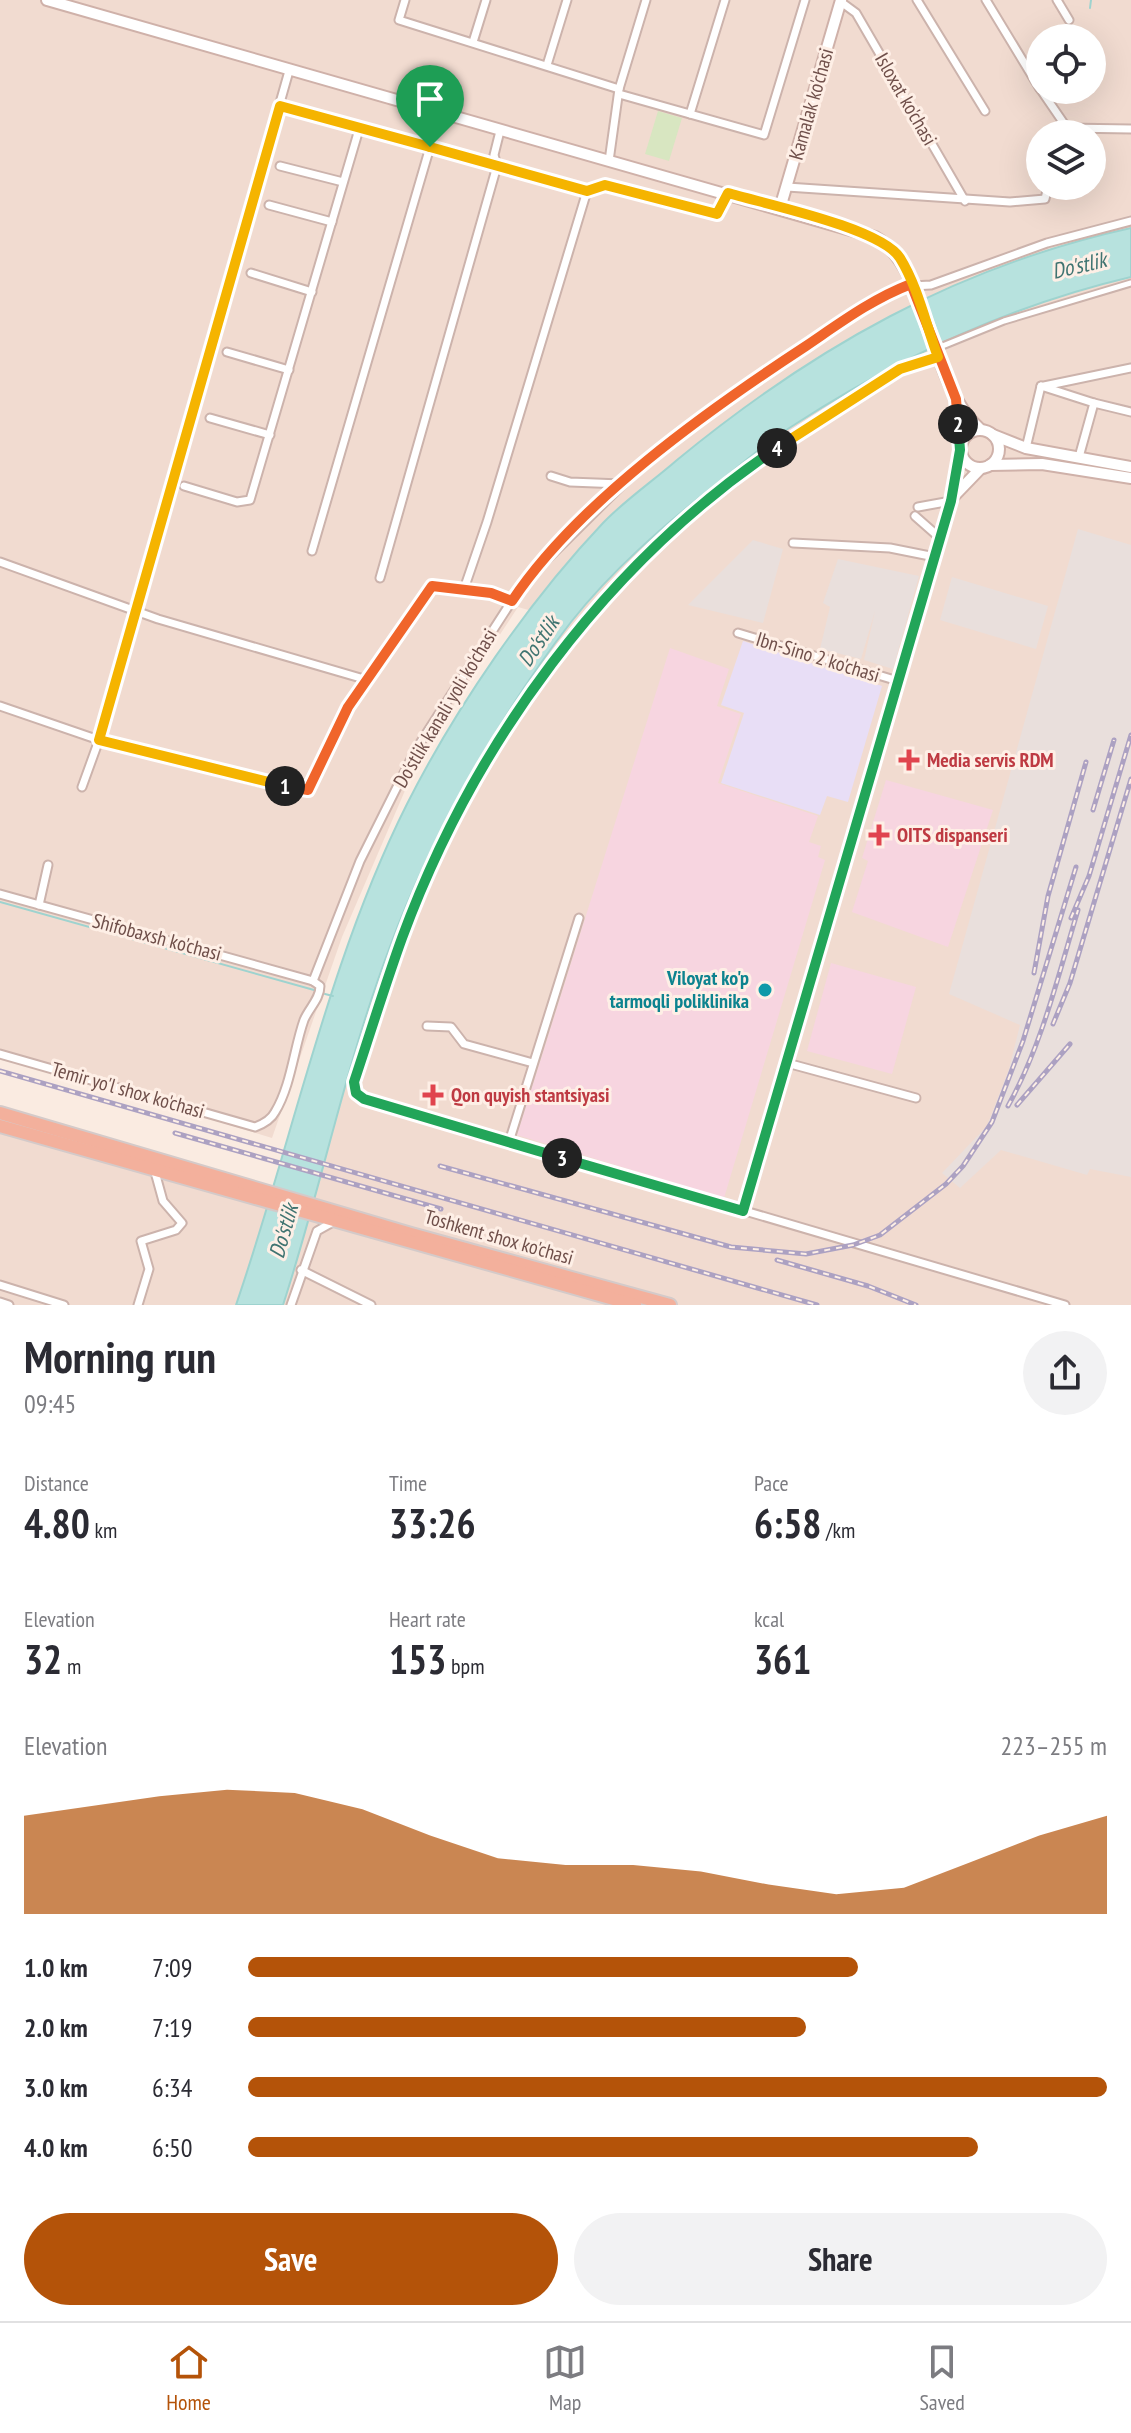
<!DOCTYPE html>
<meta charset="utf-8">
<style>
:root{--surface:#fff;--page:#f2f2f3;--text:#2b2b33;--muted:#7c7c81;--line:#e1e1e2;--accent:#b45309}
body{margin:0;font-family:"PT Sans Narrow",sans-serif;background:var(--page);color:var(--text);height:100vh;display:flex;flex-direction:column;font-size:30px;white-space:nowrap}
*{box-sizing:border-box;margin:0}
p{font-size:26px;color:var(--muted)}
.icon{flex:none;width:44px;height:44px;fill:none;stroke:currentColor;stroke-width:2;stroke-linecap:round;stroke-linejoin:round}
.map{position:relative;height:1305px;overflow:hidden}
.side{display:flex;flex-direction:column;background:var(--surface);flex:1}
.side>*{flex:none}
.controls{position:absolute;left:1026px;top:24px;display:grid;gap:16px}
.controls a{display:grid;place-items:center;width:80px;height:80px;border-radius:50%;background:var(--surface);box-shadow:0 8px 32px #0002;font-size:40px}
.pin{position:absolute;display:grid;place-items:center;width:68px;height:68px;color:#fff;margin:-82px -34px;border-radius:50% 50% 50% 0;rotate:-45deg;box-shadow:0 0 8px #0007}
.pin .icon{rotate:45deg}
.km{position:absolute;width:40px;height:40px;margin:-20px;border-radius:50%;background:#222;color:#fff;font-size:22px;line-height:40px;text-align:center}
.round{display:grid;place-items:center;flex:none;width:84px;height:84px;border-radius:42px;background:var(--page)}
.head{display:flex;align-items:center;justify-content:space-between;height:136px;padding:0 24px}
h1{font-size:44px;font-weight:600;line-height:60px}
.stats{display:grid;grid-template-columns:repeat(3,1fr);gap:12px;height:136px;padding:8px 24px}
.stats div{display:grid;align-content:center}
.stats b{font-size:40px;font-weight:600}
.stats small{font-size:22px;font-weight:400}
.stats p{font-size:22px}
.chart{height:224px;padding:16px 24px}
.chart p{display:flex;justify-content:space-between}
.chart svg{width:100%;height:144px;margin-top:8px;fill:var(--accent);opacity:.7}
.action{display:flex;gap:16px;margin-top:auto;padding:16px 24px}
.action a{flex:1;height:92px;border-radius:48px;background:var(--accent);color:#fff;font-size:32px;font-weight:600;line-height:92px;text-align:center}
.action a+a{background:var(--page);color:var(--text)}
ul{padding:0 24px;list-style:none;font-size:26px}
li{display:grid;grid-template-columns:128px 96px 1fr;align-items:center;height:60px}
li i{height:20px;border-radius:10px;background:var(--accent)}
.tabs{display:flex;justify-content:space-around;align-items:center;height:112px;border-top:2px solid var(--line);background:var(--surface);font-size:22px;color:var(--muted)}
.tabs a{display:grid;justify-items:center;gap:4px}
.tabs .on{color:var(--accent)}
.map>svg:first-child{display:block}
.residential{fill:#f1dbd0;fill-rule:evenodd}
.industrial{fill:#e9dfdc}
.education{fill:#e8def6}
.medical{fill:#f7d5e0}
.green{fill:#d8e6c1}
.water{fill:#b7e2de;stroke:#9ed3cf;stroke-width:2}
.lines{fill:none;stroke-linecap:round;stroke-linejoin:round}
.stream{stroke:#9ed3cf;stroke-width:2}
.pedestrian-casing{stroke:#ccb3ac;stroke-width:9}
.minor-casing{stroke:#ccb3ac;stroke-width:11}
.secondary-casing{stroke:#cfb1a9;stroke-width:14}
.trunk-casing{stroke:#d4cac9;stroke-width:16}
.pedestrian{stroke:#fff;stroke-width:5}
.minor{stroke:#fff;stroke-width:7}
.secondary{stroke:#fff;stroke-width:10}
.trunk{stroke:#f3b09c;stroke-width:12}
.rail-casing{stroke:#aca1c2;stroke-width:5}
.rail{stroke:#feefe6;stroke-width:2;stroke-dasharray:6;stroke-linecap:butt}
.split-1-casing{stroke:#fff;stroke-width:16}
.split-2-casing{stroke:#fff;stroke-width:16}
.split-3-casing{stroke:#fff;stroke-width:16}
.split-4-casing{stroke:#fff;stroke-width:16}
.split-5-casing{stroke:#fff;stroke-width:16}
.split-1{stroke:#f5b400;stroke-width:10}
.split-2{stroke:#f0652b;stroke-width:10}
.split-3{stroke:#22a559;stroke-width:10}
.split-4{stroke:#22a559;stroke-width:10}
.split-5{stroke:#f5b400;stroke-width:10}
.health-dot{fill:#e0444e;stroke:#feefe6;stroke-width:3}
.culture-dot{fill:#0f9aa8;stroke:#feefe6;stroke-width:3}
.labels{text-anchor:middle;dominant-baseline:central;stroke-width:6;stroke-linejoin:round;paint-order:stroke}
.street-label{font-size:20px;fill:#6f4f4a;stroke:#feefe6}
.health-label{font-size:20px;font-weight:bold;fill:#be3a42;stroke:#feefe6;text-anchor:start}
.culture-label{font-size:20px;font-weight:bold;fill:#0d838f;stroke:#feefe6;text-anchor:end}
.water-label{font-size:22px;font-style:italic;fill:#407471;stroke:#feefe6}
</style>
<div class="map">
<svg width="1131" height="1305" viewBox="0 0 1131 1305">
<rect width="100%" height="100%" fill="#faebe1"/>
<path class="residential" d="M 0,0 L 1131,0 L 1131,1305 L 0,1305 L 0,1119 L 287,1201 L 354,960 L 546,615 L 518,607 L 419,758 L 342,937 L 272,1138 L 0,1055 ZM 1040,38 L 1092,38 L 1092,90 L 1040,90 ZM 1040,134 L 1092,134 L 1092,186 L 1040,186 Z"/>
<g class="industrial">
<path d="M 1078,529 L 1131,545 L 1131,1177 L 1090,1169 L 1087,1175 L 1001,1150 L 960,1188 L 942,1173 L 987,1126 L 1009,1069 L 1020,1025 L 949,994 Z"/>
<path d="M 753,540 L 783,549 L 763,623 L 688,605 Z"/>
<path d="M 838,559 L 919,576 L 893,669 L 864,660 L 875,611 L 861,659 L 820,649 L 830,607 L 823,603 Z"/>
<path d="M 952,577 L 1048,606 L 1036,649 L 940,620 Z"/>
</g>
<path class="education" d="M 743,641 L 882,686 L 848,802 L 827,796 L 820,815 L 721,783 L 744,713 L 721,705 Z"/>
<g class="medical">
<path d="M 670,648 L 729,669 L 717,706 L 741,714 L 718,783 L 818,816 L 809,842 L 821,846 L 818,857 L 825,860 L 724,1198 L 517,1135 Z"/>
<path d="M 886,780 L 993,810 L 948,947 L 852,912 L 868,861 L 862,858 Z"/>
<path d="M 831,963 L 916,987 L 892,1074 L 807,1051 Z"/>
</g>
<path class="green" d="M 658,111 L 682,118 L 669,161 L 645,154 Z"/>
<path class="water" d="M 1131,228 L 1131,277 C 1011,305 898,358 794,425 C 766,442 741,465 715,485 C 663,526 612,570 571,622 C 502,711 430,839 391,944 C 346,1062 322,1185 283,1305 L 236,1305 C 293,1139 328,961 407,804 C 456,707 529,601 603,523 C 625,500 653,481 677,460 C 813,348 958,266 1131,228 Z"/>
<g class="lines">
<g class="stream">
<path d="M 1090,8 L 1091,0"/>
<path d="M 0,902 L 314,990"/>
<path d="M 325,994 L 333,996"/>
</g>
<defs>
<path id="pedestrian" d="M 940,347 L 1004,321 L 1131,283"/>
<g id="minor">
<path d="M 405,0 L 399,20 L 619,89"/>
<path d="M 917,0 L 985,111"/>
<path d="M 986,0 L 1040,89"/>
<path d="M 1057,0 L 1069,20"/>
<path d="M 841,2 L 856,13 L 965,201"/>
<path d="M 473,42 L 486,0"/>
<path d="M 547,65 L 567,0"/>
<path d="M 289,71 L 99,740 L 260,782 L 308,790 L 348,707 L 432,586 L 491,593 L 512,601"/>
<path d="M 1041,90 L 1067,128"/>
<path d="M 619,94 L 764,135 L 805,0"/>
<path d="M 280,106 L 587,191 L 605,185 L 717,214 L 728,194"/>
<path d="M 690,114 L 725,0"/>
<path d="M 1058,134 L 1067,128 L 1131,129"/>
<path d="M 609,161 L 619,89 L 646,0"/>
<path d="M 280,166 L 343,182"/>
<path d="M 787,187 L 1010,202 L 1045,199 L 1048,186"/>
<path d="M 269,205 L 332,222"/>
<path d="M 251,273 L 312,292"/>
<path d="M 912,286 L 931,285 L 1047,243 L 1131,221"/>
<path d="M 227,352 L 289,370"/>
<path d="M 938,357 C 891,366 851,401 811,426 C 622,543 479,730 402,938 C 385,986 370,1034 354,1082 L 356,1093 L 364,1099 L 1065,1305"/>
<path d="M 1041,386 L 1094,403 L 1079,457"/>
<path d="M 1044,386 L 1131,368"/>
<path d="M 1094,403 L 1131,412"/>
<path d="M 210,418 L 270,435"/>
<path d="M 1026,448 L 1041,386"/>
<path d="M 551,476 L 570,482 L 621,484"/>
<path d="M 184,486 L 237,502 L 250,500 L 360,126"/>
<path d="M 918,507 L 951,501"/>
<path d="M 915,516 L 940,538"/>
<path d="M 793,543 L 890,548 L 935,557"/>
<path d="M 312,551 L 430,147"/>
<path d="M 0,562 L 158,619 L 364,679"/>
<path d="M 380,578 L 497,166 L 494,155 L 500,131"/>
<path d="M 464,589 L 487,522 L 587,191"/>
<path d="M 738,633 L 898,681"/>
<path d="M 0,706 L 99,740 L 82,787"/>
<path d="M 0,894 L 313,981"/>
<path d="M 39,905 L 48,865"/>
<path d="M 313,981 L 360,861 L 415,751 L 524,582 L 629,478 L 728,397 L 871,302 L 911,284"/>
<path d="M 427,1026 L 451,1027 L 464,1044 L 533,1063"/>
<path d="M 0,1054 L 255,1127 C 263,1124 271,1120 275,1112 C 291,1086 294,1048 304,1020 C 309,1008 320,999 320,986 L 313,981"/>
<path d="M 787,1063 L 916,1098"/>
<path d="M 509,1142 L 579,918"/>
<path d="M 301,1270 L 371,1305"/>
<path d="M 0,1285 L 64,1305"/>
<path d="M 0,1302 L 9,1305"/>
<path d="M 138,1305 L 149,1269 L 141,1241 L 176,1230 L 182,1223 L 163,1201 L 155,1172"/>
<path d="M 291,1305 L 317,1231 L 333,1222"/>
</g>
<g id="secondary">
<path d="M 47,0 L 875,237 C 930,267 927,383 980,429"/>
<path d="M 780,208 L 841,0"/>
<path d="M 956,401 L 960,445"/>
<circle cx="980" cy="449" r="19"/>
<path d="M 993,435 L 1026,448 L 1131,467"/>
<path d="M 990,465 L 1042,464 L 1131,478"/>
<path d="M 954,496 L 981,468"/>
<path d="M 743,1211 L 951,501 L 960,450"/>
</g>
<g id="trunk">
<path d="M 0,1113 L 411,1234 L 670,1305"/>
<path d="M 0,1126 L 635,1305"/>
</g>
</defs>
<use href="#pedestrian" class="pedestrian-casing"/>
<use href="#minor" class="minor-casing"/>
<use href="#secondary" class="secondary-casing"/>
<use href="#trunk" class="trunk-casing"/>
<use href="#pedestrian" class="pedestrian"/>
<use href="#minor" class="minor"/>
<use href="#secondary" class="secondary"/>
<use href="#trunk" class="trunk"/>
<defs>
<g id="rail">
<path d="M 1093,810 L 1114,740"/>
<path d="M 1071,918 L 1089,876 L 1131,735"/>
<path d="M 1034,973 L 1048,896 L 1086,762"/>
<path d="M 1053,1024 L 1070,983 L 1131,779"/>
<path d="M 0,1071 L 817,1305"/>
<path d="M 1017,1105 L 1070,1044"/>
<path d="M 1008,1106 C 1042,1045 1058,976 1078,910"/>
<path d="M 175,1133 L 441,1209"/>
<path d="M 440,1166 L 731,1247 L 806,1254 L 853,1245 L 880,1235 L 946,1184 L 963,1166 L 992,1122 L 1023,1041 L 1076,867"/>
<path d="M 777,1260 L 868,1286 L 916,1305"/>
</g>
</defs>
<use href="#rail" class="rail-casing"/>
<use href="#rail" class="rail"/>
</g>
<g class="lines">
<defs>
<path id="split-1" d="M 285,786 L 99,740 L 280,106 L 430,147"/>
<path id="split-2" d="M 285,786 L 308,790 L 348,707 L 432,586 L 491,593 L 512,601 C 577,503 708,410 806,346 C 840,323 872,299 911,284 L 956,399 L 958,424"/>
<path id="split-3" d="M 562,1158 L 743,1211 L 951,501 L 960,450 L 958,424"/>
<path id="split-4" d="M 562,1158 L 364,1099 L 356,1093 L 354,1082 C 370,1034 385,985 402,938 C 474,743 605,564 777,448"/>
<path id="split-5" d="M 430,147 L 587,191 L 605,185 L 717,214 L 728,193 C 765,204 881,228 900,258 C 918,287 926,325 938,357 L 900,369 L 777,448"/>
</defs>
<use href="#split-1" class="split-1-casing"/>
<use href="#split-2" class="split-2-casing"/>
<use href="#split-3" class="split-3-casing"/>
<use href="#split-4" class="split-4-casing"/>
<use href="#split-5" class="split-5-casing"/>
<use href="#split-1" class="split-1"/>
<use href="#split-2" class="split-2"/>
<use href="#split-3" class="split-3"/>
<use href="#split-4" class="split-4"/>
<use href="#split-5" class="split-5"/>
</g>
<g class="health-dot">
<path d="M905 748h8v8h8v8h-8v8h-8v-8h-8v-8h8z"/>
<path d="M875 823h8v8h8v8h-8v8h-8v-8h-8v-8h8z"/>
<path d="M429 1083h8v8h8v8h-8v8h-8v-8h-8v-8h8z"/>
</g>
<circle class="culture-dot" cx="765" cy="990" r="8"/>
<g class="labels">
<g class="street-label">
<text transform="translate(906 99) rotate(60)">Isloxat ko'chasi</text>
<text transform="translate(811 104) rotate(-74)">Kamalak ko'chasi</text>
<text transform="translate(818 657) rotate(17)">Ibn-Sino 2 ko'chasi</text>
<text transform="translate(445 708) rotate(-59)">Do'stlik kanali yoli ko'chasi</text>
<text transform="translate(157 937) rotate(15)">Shifobaxsh ko'chasi</text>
<text transform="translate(128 1090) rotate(16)">Temir yo'l shox ko'chasi</text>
<text transform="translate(499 1237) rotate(16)">Toshkent shox ko'chasi</text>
</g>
<g class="health-label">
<text x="927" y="760">Media servis RDM</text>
<text x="897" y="835">OITS dispanseri</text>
<text x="451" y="1095">Qon quyish stantsiyasi</text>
</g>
<g class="culture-label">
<text x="749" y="978">Viloyat ko'p<tspan x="749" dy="23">tarmoqli poliklinika</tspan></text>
</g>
<g class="water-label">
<text transform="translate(1079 265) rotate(-13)">Do'stlik</text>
<text transform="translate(538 641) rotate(-56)">Do'stlik</text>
<text transform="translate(283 1231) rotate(-74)">Do'stlik</text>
</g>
</g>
</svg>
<div class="controls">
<a><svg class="icon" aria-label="locate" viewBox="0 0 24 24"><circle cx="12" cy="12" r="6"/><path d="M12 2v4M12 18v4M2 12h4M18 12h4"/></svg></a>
<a><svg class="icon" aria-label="layers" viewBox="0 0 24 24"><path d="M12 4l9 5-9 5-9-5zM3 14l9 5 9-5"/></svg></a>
</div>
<div class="pin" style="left:430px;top:147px;background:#1e9e55"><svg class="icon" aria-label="arrive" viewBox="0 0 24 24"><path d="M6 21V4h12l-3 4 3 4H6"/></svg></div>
<b class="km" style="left:285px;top:786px">1</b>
<b class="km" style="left:958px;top:424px">2</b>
<b class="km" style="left:562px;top:1158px">3</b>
<b class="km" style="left:777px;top:448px">4</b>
</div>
<section class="side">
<div class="head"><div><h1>Morning run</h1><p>09:45</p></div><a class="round"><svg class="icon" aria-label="share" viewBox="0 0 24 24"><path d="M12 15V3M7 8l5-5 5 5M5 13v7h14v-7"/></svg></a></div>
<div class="stats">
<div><p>Distance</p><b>4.80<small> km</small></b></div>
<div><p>Time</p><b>33:26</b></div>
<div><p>Pace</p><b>6:58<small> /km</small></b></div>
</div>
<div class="stats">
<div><p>Elevation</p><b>32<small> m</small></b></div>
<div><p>Heart rate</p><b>153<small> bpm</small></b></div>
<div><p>kcal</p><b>361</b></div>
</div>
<div class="chart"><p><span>Elevation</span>223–255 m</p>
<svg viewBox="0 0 160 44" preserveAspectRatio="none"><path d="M0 44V14L10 11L20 8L30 6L40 7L50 12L60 20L70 27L80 29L90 29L100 31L110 35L120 38L130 36L140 28L150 20L160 14V44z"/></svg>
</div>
<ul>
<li><b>1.0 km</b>7:09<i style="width:71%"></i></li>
<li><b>2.0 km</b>7:19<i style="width:65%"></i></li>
<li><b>3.0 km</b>6:34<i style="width:100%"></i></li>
<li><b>4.0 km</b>6:50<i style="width:85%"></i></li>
</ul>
<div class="action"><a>Save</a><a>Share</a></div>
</section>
<nav class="tabs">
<a class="on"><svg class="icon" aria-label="home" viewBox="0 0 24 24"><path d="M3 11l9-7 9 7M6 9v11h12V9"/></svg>Home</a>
<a><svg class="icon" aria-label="map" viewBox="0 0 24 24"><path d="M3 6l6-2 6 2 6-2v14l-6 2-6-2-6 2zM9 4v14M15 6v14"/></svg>Map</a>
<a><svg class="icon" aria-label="saved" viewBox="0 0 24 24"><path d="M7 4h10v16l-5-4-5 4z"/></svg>Saved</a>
</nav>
